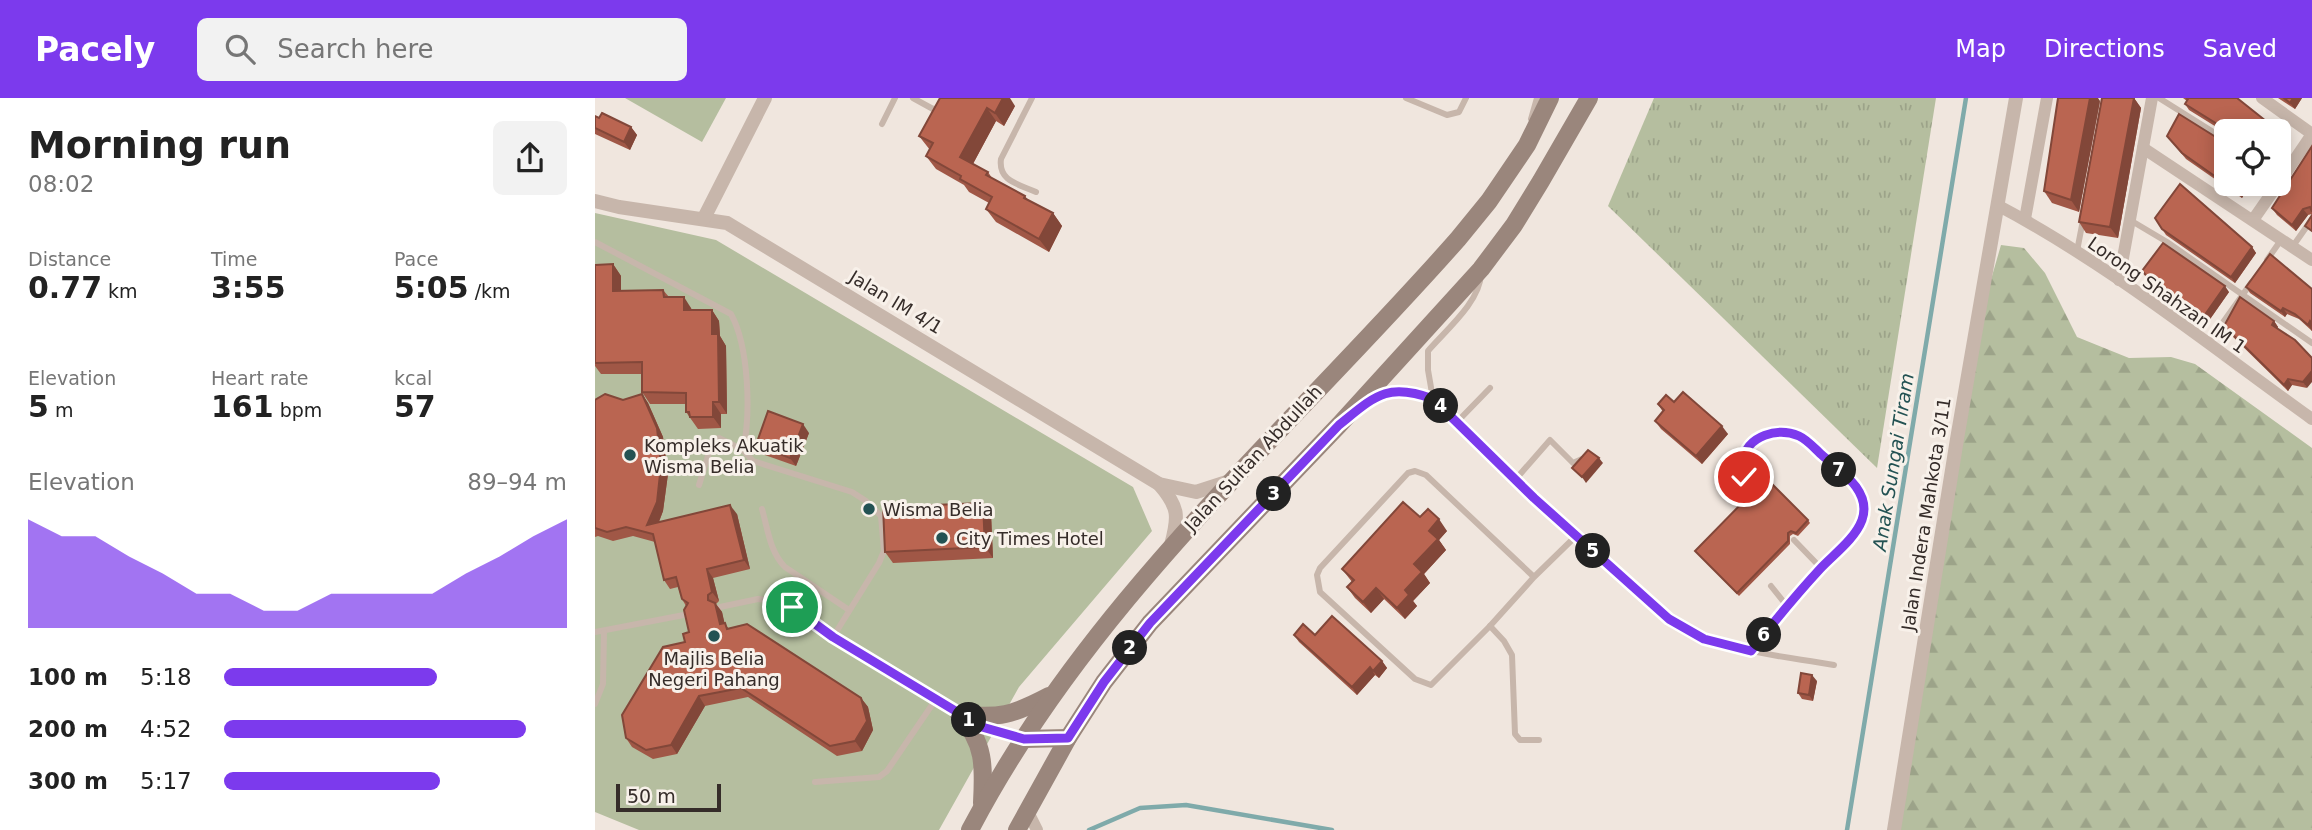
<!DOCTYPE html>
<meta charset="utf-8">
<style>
:root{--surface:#fff;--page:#f2f2f2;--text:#222;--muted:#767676;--accent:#7c3aed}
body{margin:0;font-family:"DejaVu Sans",sans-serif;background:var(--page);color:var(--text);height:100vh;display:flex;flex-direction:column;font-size:26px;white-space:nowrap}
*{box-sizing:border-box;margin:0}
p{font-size:23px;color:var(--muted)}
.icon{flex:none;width:38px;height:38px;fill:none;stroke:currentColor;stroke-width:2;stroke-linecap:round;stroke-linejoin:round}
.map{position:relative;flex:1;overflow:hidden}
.drawer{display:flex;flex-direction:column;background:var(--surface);width:595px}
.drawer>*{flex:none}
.buttons{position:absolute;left:1619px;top:21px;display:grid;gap:14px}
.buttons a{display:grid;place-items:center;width:77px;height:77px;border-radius:10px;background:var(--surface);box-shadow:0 4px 18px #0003;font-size:35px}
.scale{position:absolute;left:21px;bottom:18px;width:105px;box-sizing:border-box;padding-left:7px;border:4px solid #352c29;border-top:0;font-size:19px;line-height:24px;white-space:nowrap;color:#352c29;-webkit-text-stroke:5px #f8f1ea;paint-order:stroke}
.pin{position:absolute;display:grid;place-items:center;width:60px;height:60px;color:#fff;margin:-30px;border:4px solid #fff;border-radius:50%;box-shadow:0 2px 7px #0007}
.km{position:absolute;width:35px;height:35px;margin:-18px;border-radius:50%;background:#222;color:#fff;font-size:19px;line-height:35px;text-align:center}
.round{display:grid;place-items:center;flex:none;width:74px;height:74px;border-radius:10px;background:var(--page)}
.head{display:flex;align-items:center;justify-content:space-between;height:119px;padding:0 28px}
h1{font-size:38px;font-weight:600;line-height:52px}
.figures{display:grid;grid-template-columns:repeat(3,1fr);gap:10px;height:119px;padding:7px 28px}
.figures div{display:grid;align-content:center}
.figures b{font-size:30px;font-weight:600}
.figures small{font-size:19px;font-weight:400}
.figures p{font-size:19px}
.chart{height:196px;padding:14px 28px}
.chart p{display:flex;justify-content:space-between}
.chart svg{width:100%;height:126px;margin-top:7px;fill:var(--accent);opacity:.7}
ul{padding:0 28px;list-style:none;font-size:23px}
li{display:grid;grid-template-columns:112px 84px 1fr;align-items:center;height:52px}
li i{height:18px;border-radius:9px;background:var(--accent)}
header{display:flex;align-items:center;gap:42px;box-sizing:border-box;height:98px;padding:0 35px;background:var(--accent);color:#fff}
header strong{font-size:33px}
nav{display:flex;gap:38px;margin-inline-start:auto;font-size:24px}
.search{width:490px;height:63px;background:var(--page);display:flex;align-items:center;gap:18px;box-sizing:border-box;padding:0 24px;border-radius:10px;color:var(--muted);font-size:26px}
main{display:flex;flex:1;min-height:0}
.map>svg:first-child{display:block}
.grass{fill:url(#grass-tufts)}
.forest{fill:url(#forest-firs)}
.pitch{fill:#b5be9f}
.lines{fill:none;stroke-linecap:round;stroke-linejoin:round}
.stream{stroke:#7faaaa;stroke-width:4.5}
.service{stroke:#c7b6ab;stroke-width:6}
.minor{stroke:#c7b6ab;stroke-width:12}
.tertiary{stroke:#c7b6ab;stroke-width:14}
.secondary{stroke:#9a867c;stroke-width:18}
.wall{fill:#a05746}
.shaded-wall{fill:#824739}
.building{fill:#ba6551;stroke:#824739;stroke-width:2}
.route-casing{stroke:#fff;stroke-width:14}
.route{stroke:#7c3aed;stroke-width:9}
.poi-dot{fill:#235253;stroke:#f8f1ea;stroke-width:2.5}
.labels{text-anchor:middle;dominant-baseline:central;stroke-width:6;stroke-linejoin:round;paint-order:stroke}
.street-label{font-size:18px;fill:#352c29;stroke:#f8f1ea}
.poi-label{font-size:18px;fill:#352c29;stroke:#f8f1ea;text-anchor:start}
.water-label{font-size:19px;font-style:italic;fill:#235253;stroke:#f8f1ea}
</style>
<header>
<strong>Pacely</strong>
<div class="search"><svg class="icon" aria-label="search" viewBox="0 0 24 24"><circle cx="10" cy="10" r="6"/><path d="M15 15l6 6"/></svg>Search here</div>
<nav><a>Map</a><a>Directions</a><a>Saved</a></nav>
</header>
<main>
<section class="drawer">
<div class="head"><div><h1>Morning run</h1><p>08:02</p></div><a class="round"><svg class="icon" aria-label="share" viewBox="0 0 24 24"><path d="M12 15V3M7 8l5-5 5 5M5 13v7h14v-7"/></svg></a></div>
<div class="figures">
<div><p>Distance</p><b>0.77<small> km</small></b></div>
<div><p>Time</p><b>3:55</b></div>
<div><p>Pace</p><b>5:05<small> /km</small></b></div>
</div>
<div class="figures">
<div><p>Elevation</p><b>5<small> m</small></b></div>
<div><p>Heart rate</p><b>161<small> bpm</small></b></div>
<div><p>kcal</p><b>57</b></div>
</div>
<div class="chart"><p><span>Elevation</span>89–94 m</p>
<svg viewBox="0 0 160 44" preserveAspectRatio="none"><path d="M0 44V6L10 12L20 12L30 19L40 25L50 32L60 32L70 38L80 38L90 32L100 32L110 32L120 32L130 25L140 19L150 12L160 6V44z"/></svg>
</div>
<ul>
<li><b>100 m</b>5:18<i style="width:62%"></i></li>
<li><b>200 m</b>4:52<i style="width:88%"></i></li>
<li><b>300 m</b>5:17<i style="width:63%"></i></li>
</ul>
</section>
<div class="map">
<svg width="1717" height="732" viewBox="0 0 1717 732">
<defs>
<pattern id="grass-tufts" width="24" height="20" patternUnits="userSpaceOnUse" patternTransform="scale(1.75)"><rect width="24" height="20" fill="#b5be9f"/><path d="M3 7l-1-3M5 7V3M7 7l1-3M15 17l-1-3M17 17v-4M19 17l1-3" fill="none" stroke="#9ca389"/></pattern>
<pattern id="forest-firs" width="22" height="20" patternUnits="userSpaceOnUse" patternTransform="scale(1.75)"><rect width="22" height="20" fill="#b5be9f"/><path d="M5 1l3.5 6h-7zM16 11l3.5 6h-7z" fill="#9ca389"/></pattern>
</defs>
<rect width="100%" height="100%" fill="#f0e6de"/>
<path class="grass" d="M 1059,0 L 1341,0 L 1282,370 L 1013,108 Z"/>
<path class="forest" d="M 1406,147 L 1429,150 L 1450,175 L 1482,239 L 1534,260 L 1576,259 L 1600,266 L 1717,350 L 1717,732 L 1299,732 L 1382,230 Z"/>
<g class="pitch">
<path d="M 30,0 L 131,0 L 107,44 Z"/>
<path d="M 0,115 L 121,142 L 538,389 L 557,433 L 424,589 L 344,732 L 44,732 L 0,714 Z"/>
</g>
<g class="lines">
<g class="stream">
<path d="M 494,732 L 545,710 L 591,707 L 737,732"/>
<path d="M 1252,732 L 1371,0"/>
</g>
<g class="service">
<path d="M 318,0 L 338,11 L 345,10 L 351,0"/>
<path d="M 437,0 L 406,61 C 403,83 423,86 441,94"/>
<path d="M 811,0 L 852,17 L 864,14 L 871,0"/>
<path d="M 1564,0 L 1631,42"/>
<path d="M 936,21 L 942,0"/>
<path d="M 287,26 L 300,0"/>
<path d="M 1535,122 L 1572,144 L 1717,245"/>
<path d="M 0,144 L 136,216 C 154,249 156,316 148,352 L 158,363 L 257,394 L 271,403 L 286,418 L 289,453 L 284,465 L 238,539"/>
<path d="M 1698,148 L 1717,121"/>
<path d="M 1482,153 L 1488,122"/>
<path d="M 1672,162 L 1686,142"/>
<path d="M 1614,244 L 1656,185"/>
<path d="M 838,301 L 833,272 L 833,253 C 851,232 885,204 886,176"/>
<path d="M 776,302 C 798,290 816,292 838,301 L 920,382 L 1074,521 C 1123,554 1183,557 1239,567"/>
<path d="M 862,324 L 895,290"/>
<path d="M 920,382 L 955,342 L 978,365 L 987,361"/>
<path d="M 104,387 L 118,342 L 124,340 L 148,352"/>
<path d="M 1156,401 C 1152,389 1147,377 1148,364 C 1151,338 1183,329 1204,338 C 1216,343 1262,385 1266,398 C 1269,406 1268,416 1266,424 L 1226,470 L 1199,442"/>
<path d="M 167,411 C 173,432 175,454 190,469 L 254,512"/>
<path d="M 939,479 L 831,377 L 820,373 L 813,375 L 725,470 L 722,477 L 725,494 L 820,581 L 836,587 L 895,528 L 939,479 L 981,438"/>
<path d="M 1176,488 L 1192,508"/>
<path d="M 125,509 L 163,501 L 186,504 L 238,539 L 363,615"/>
<path d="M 895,528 L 909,543 L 917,557 L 920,636 L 925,642 L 944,642"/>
<path d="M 0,534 L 94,516"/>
<path d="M 1156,553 L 1226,470"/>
<path d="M 0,606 L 8,586 L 9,534"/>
<path d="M 378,624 L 387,629 L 427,640"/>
<path d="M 220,684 L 284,679 L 292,673 L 341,601"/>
</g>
<g class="minor">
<path d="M 1667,0 L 1717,36"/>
<path d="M 1548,50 L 1717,162"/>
<path d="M 1684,85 L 1717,36"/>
<path d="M 1402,107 C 1514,166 1615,248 1717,321"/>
<path d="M 1430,121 L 1452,0"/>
<path d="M 1658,122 L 1683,86"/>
<path d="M 1524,182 L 1557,0"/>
<path d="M 433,714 L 442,732"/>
</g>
<g class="tertiary">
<path d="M 0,103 L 24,109 L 132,125 L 564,386 L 601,394 L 635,383"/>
<path d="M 109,120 L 170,0"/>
<path d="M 564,386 C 584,409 584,418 576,447"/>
<path d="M 1299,732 L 1362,341 L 1421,0"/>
</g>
<g class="secondary">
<path d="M 364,616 C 390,645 389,668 387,705"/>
<path d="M 364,616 C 404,621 418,617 454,598"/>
<path d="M 429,641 L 473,640"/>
<path d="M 375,732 C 495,502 694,333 863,141 L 894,103 L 932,47 L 955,0"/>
<path d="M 422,732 L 473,640 L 509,584 L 555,525 L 744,327 L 886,171 L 919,127 L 946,83 L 994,0"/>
</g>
</g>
<g class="wall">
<path d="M 345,0 L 420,8 L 409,28 L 401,23 L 378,66 L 393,74 L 397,80 L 430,98 L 433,102 L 458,115 L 467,128 L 454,154 L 401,124 L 391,111 L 394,105 L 374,94 L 369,87 L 341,71 L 331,58 L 335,52 L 324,38 Z"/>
<path d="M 1507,0 L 1539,0 L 1546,10 L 1523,140 L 1491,135 L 1484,124 Z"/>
<path d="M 1588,0 L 1642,0 L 1631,35 L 1594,12 L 1590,6 L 1592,3 Z"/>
<path d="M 1683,0 L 1707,0 L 1700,11 Z"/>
<path d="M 1505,3 L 1484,114 L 1457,105 L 1449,93 Z"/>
<path d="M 0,18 L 36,29 L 42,37 L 35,52 L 0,36 Z"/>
<path d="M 1572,38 L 1655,86 L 1647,100 L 1591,61 Z"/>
<path d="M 1717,48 L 1717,116 L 1713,117 L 1701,133 L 1682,117 L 1677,110 Z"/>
<path d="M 1560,120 L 1657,149 L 1661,155 L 1640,185 L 1571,137 Z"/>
<path d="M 18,166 L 26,178 L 26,193 L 68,192 L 74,199 L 96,210 L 97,212 L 117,212 L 124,223 L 125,238 L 131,248 L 132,316 L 126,316 L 126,330 L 103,331 L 91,314 L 91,306 L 55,306 L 47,294 L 47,276 L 6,276 L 0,268 L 0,167 Z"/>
<path d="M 1547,173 L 1634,194 L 1613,224 L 1575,204 L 1551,179 Z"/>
<path d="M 1651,189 L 1717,191 L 1717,233 L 1704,221 L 1692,216 L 1690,219 L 1655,195 Z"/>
<path d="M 1679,223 L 1683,229 L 1682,230 L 1712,290 L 1697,287 L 1693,293 L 1633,234 L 1629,228 Z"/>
<path d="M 47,296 L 53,305 L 68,339 L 73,376 L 68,413 L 64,424 L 142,416 L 155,471 L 118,480 L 124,503 L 121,506 L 127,514 L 129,525 L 134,531 L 266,600 L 273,609 L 278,632 L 267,653 L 242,658 L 153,599 L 110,608 L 82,656 L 58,661 L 37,649 L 31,640 L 90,544 L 94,534 L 91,508 L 87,501 L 83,489 L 75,491 L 69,482 L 60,444 L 38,438 L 18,443 L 3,438 L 0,439 L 0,302 L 28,302 Z"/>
<path d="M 1079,304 L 1133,336 L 1107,366 L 1066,331 L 1060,323 L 1068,314 L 1063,306 Z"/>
<path d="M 214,335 L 201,368 L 167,356 L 161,347 Z"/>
<path d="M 396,416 L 398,460 L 298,465 L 290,454 Z"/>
<path d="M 825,419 L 852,433 L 844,442 L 851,452 L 829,476 L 835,485 L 818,503 L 822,508 L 810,521 L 789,501 L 776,515 L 760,500 L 752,489 L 757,484 L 747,471 Z"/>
<path d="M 1213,422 L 1215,425 L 1203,438 L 1198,436 L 1195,438 L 1195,446 L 1144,498 L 1100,453 Z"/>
<path d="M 699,537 L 720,537 L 787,563 L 792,570 L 784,580 L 780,577 L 762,597 L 704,544 Z"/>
<path d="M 1222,583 L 1218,603 L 1207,601 L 1203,595 Z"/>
</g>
<g class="shaded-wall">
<path d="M 408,0 L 415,0 L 420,8 L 409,28 L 400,15 Z"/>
<path d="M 1495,0 L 1503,0 L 1505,3 L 1484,114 L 1476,102 Z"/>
<path d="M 1539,0 L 1546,10 L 1523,140 L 1515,129 Z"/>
<path d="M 1698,0 L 1707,0 L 1700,11 L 1695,5 Z"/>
<path d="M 392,10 L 401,23 L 374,73 L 365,59 Z"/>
<path d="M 36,29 L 42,37 L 35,52 L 29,44 Z"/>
<path d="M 1648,86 L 1655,86 L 1647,100 L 1643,94 Z"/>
<path d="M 1708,111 L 1713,117 L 1701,133 L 1697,127 Z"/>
<path d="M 458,115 L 467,128 L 454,154 L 444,141 Z"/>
<path d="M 1657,149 L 1661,155 L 1640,185 L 1636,179 Z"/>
<path d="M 18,166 L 26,178 L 26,204 L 18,193 Z"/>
<path d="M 1630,188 L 1634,194 L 1613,224 L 1609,218 Z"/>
<path d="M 89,199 L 96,210 L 97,224 L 89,212 Z"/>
<path d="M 1688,210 L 1692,216 L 1690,219 L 1686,213 Z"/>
<path d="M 117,212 L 124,223 L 125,238 L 131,248 L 132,316 L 124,304 L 117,236 Z"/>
<path d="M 1679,223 L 1683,229 L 1681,233 L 1677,227 Z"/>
<path d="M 1715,223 L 1717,226 L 1717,233 L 1713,227 Z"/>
<path d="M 1717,273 L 1717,284 L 1712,290 L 1708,284 Z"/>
<path d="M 1693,281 L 1697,287 L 1693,293 L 1689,287 Z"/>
<path d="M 47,296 L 53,305 L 68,339 L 73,376 L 68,413 L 59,436 L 52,427 Z"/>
<path d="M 118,304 L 126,316 L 126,330 L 118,319 Z"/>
<path d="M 208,326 L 214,335 L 201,368 L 195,360 Z"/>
<path d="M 1127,328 L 1133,336 L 1107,366 L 1101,358 Z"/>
<path d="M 1004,360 L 1008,365 L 991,385 L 987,379 Z"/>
<path d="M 388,405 L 396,416 L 398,460 L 390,449 Z"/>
<path d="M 135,407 L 142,416 L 155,471 L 149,462 Z"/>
<path d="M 844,421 L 852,433 L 844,442 L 851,452 L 829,476 L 835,485 L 818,503 L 822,508 L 810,521 L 802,510 L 819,466 L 834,433 Z"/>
<path d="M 112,471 L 118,480 L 124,503 L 117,494 Z"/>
<path d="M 781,490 L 789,501 L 776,515 L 768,504 Z"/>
<path d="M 120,505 L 127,514 L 132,535 L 125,526 Z"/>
<path d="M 787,563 L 792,570 L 784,580 L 778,573 Z"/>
<path d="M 775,569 L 780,577 L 762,597 L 757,589 Z"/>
<path d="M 1217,577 L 1222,583 L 1218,603 L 1214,597 Z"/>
<path d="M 104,598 L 110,608 L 82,656 L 76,647 Z"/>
<path d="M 266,600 L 273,609 L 278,632 L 267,653 L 260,643 Z"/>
</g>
<g class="building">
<path d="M 345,0 L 408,0 L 400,15 L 392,10 L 365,59 L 393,74 L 391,77 L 430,98 L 429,100 L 458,115 L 444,141 L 391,111 L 397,99 L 365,81 L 366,78 L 331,58 L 338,45 L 324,38 Z"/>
<path d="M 1463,0 L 1495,0 L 1476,102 L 1449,93 Z"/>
<path d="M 1507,0 L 1539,0 L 1515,129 L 1484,124 Z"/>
<path d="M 1591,0 L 1642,0 L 1681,31 L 1680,33 L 1631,33 L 1631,35 L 1630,31 L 1590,6 L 1593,1 Z"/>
<path d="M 1689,0 L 1698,0 L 1695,5 Z"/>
<path d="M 7,15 L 36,29 L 29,44 L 0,30 L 0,18 L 4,20 Z"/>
<path d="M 1584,16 L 1624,41 L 1631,39 L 1631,86 L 1587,55 L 1572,38 Z"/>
<path d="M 1717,48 L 1717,114 L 1715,109 L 1708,111 L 1697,127 L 1677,110 Z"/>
<path d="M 1585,86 L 1657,149 L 1636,179 L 1567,131 L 1560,120 Z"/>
<path d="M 1631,86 L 1648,86 L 1643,94 Z"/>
<path d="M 1717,117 L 1717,133 L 1710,128 Z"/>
<path d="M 1568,145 L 1630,188 L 1609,218 L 1570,198 L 1547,173 Z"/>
<path d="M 1675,156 L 1717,191 L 1717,226 L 1715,223 L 1713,227 L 1700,216 L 1688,210 L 1686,213 L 1651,189 Z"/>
<path d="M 18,166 L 18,193 L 68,192 L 69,199 L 89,199 L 89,212 L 117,212 L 117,236 L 123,236 L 124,304 L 118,304 L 118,319 L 95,319 L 94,314 L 91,314 L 91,295 L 47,294 L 47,264 L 0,265 L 0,167 Z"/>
<path d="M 1645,199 L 1679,223 L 1677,227 L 1700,242 L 1717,260 L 1717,273 L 1708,284 L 1693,281 L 1689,287 L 1629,228 Z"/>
<path d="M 1088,294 L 1127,328 L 1101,358 L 1060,323 L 1069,312 L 1063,306 L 1071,297 L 1079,304 Z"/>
<path d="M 10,296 L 28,302 L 47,296 L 62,330 L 66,367 L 62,404 L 52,427 L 135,407 L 149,462 L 112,471 L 117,494 L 113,497 L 113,502 L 120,505 L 125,526 L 130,525 L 132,531 L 152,526 L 266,600 L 272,623 L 260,643 L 235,648 L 146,590 L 104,598 L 76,647 L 51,652 L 31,640 L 27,617 L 68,549 L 90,544 L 88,536 L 94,534 L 89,512 L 93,505 L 87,501 L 81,479 L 69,482 L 58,436 L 31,429 L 12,434 L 0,430 L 0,302 Z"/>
<path d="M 173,313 L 208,326 L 195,360 L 161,347 Z"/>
<path d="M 993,352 L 1004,360 L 987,379 L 977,370 Z"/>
<path d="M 1171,380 L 1213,422 L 1201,435 L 1196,433 L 1193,435 L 1193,443 L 1142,495 L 1100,453 L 1150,402 L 1158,402 L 1158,393 Z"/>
<path d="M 808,404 L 825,419 L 833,411 L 844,421 L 834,433 L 843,441 L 819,466 L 827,474 L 810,492 L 814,497 L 802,510 L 781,490 L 768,504 L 752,489 L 759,482 L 747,471 Z"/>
<path d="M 388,405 L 390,449 L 290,454 L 288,409 Z"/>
<path d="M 737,518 L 787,563 L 778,573 L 775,569 L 757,589 L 699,537 L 708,526 L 720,537 Z"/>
<path d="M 1206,575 L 1217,577 L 1214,597 L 1203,595 Z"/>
</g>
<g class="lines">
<defs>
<path id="route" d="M 197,509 L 238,539 L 387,629 L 429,641 L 473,640 L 509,584 L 555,525 L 744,327 C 780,298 792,284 838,301 L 939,400 L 1074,521 L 1109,541 L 1156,553 C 1178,525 1201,497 1225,471 C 1238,457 1260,441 1267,422 C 1277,394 1247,374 1228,358 C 1221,352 1213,342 1204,338 C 1183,329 1152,337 1148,363 C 1148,368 1149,374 1149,379"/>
</defs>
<use href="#route" class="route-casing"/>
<use href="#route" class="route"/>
</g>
<g class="poi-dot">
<circle cx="35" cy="357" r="7"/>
<circle cx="274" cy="411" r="7"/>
<circle cx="347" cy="440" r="7"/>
<circle cx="119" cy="538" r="7"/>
</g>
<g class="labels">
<g class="street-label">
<text transform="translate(1572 197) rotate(35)">Lorong Shahzan IM 1</text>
<text transform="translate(301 204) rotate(31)">Jalan IM 4/1</text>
<text transform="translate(658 360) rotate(-47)">Jalan Sultan Abdullah</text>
<text transform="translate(1331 416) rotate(-81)">Jalan Indera Mahkota 3/11</text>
</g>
<g class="poi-label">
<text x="49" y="347">Kompleks Akuatik<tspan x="49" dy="21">Wisma Belia</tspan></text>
<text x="288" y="411">Wisma Belia</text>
<text x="361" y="440">City Times Hotel</text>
<text x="119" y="560" text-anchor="middle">Majlis Belia<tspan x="119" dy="21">Negeri Pahang</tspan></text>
</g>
<g class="water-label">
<text transform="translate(1298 364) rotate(-81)">Anak Sungai Tiram</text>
</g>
</g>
</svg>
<div class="buttons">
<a><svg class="icon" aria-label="locate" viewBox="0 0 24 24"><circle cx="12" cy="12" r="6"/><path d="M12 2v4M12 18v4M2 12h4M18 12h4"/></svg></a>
</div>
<div class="scale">50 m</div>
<div class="pin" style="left:197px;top:509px;background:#1e9e55"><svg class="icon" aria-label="arrive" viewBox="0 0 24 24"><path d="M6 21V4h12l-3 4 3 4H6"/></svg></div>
<div class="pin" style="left:1149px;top:379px;background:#d93025"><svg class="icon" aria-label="check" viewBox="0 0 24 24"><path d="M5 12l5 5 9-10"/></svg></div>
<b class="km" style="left:374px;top:622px">1</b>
<b class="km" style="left:535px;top:550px">2</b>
<b class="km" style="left:679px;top:396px">3</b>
<b class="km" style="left:846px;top:308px">4</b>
<b class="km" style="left:998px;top:453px">5</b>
<b class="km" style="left:1169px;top:537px">6</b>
<b class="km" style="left:1244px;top:372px">7</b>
</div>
</main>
